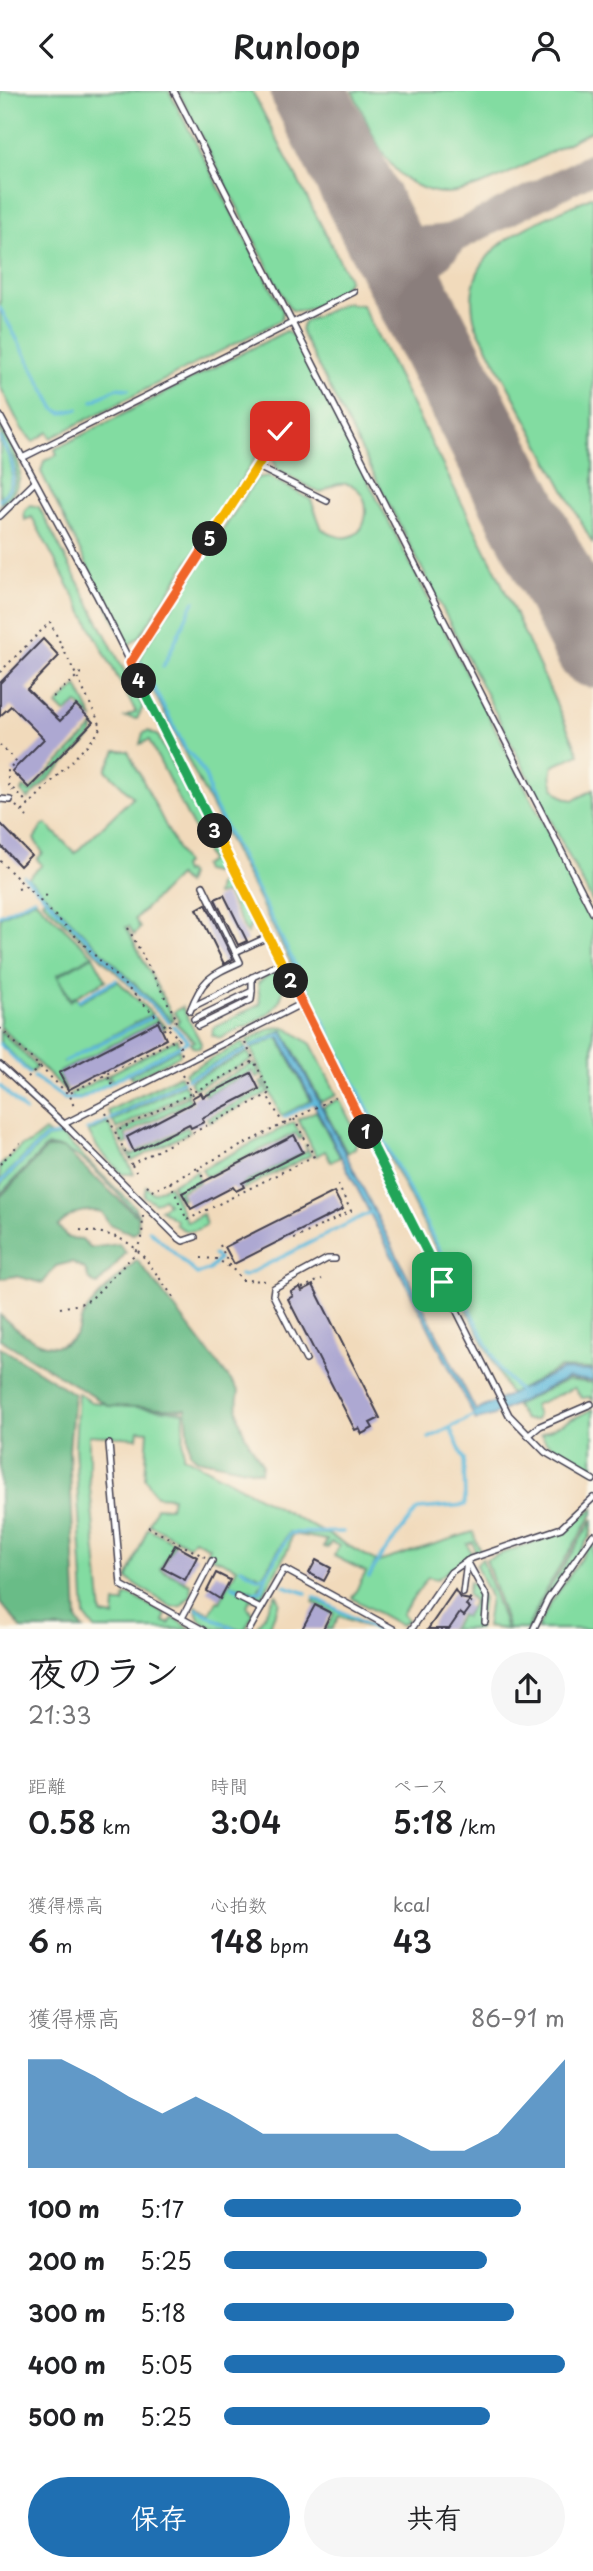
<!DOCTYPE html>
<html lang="ja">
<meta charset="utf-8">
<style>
:root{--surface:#fff;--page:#f6f6f6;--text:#202124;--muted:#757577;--accent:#1f6fb2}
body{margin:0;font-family:"Playpen Sans","Klee One",sans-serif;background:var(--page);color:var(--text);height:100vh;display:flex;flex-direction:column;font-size:26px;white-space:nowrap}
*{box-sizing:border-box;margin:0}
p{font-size:23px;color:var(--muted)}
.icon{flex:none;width:38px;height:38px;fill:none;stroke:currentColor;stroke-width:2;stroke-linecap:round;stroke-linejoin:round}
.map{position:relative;height:1538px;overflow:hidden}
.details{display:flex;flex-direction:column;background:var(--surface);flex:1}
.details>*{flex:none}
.pin{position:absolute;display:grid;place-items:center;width:60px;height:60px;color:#fff;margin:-30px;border-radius:14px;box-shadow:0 4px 10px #0006}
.km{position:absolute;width:35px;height:35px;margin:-18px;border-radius:50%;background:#222;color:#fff;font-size:19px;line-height:35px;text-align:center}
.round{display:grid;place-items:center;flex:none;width:74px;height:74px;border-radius:37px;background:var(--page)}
.overview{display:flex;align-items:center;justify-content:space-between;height:119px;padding:0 28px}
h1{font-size:38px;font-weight:600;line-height:52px}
.metrics{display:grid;grid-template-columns:repeat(3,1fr);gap:10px;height:119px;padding:7px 28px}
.metrics div{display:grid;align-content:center}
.metrics b{font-size:30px;font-weight:600}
.metrics small{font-size:19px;font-weight:400}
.metrics p{font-size:19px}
.chart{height:196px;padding:14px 28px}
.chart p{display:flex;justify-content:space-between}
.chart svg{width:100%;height:126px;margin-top:7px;fill:var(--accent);opacity:.7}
.primary-button{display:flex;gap:14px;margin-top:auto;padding:14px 28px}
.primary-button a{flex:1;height:80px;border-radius:42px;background:var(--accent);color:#fff;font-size:28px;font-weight:600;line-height:80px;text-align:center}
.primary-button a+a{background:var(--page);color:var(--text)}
ul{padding:0 28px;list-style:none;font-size:23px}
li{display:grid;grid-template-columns:112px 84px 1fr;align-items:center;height:52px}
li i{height:18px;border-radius:9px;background:var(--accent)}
header{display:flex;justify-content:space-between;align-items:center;height:91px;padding:0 28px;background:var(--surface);font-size:32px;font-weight:600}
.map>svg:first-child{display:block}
.green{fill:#82dca1;stroke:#527f6e;stroke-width:2}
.forest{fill:#69bc87;stroke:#466f61;stroke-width:2}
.water{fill:#5ebadc;stroke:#406e8c;stroke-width:2}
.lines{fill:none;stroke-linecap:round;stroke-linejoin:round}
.stream{stroke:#5ebadc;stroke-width:3.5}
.taxiway{stroke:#8a7e7b;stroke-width:30}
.runway{stroke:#8a7e7b;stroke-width:75}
.building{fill:#ada8d2}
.lane-casing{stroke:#413e4e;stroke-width:8}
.path{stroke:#413e4e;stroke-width:2;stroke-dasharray:2 5;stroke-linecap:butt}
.lane{stroke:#fff;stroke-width:5}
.split-1-casing{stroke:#fff;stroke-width:14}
.split-2-casing{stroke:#fff;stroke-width:14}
.split-3-casing{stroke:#fff;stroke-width:14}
.split-4-casing{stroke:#fff;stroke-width:14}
.split-5-casing{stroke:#fff;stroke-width:14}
.split-6-casing{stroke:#fff;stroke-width:14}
.split-1{stroke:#22a559;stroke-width:9}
.split-2{stroke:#f0652b;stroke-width:9}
.split-3{stroke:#f5b400;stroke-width:9}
.split-4{stroke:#22a559;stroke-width:9}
.split-5{stroke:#f0652b;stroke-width:9}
.split-6{stroke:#f5b400;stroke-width:9}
</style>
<header><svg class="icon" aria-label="back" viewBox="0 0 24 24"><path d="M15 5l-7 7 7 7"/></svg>Runloop<svg class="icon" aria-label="person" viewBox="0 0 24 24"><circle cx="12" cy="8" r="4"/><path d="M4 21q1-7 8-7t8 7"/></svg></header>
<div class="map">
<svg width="593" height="1539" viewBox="0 0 593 1539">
<rect width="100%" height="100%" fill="#fbf7ec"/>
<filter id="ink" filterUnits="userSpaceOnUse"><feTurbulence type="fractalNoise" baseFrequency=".0143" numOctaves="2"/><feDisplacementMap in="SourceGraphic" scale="14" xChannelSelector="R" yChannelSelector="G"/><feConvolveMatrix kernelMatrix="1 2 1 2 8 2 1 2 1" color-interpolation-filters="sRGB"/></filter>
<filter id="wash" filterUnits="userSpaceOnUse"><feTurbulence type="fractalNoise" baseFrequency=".00686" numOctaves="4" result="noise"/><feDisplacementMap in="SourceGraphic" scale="28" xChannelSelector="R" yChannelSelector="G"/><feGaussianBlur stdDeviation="1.57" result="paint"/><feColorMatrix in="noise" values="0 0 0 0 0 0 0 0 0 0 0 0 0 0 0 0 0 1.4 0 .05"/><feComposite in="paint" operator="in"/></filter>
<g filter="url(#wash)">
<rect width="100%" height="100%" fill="#f1dabb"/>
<g class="green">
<path d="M 0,0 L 169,0 L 283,220 L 281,229 L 51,347 L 48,341 L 33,351 L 21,337 L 0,295 Z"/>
<path d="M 178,0 L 252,0 L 349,188 C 343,202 307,224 292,219 L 288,215 Z"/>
<path d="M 352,0 L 593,0 L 593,39 C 556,57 483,102 445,102 C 430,102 412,94 401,84 C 378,64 366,26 352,0 Z"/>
<path d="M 593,105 L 593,453 L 476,235 C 453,154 535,134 593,105 Z"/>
<path d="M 345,212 L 362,214 L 497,482 L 579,663 L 553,675 C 548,692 556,707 574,709 L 593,699 L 593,812 L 303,245 L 301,238 L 304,231 Z"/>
<path d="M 286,240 L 294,246 L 593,828 L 593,1278 L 559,1277 L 510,1304 L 139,572 L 145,557 L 257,387 L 268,385 L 311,409 L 322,438 C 376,474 380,381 335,394 C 330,396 325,400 320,402 L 277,378 L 272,364 L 287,340 L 277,334 L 140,545 L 127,555 L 41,381 L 44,370 L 57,364 L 55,358 Z"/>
<path d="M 0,335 C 18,368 34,387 0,415 C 2,405 14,399 16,387 C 19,367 0,354 0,335 Z"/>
<path d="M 0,348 C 12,372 20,386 0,408 Z"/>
<path d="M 30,414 L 39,416 L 143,616 L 137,628 L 125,626 L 136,621 L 32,426 L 25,429 L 24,420 Z"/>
<path d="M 77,595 L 94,629 L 77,612 L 65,622 L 57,614 Z"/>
<path d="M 95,635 L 91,646 L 28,708 L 21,700 L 24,696 L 29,701 Z"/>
<path d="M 148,640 L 158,645 L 221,769 L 214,782 L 204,780 L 202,775 L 210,770 L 149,649 L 140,653 L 143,642 Z"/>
<path d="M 116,660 L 128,660 L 185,773 L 182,776 L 184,782 L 187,780 L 189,784 L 186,793 L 178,785 L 135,828 L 140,837 L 134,844 L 129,835 L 126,836 L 174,928 L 172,930 L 28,787 L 42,774 L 37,768 L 43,762 L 34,748 L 43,734 L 46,733 L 75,762 L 133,706 L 106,679 Z"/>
<path d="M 222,791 L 228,791 L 236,797 L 252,832 L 247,843 L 226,802 L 216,804 L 218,794 Z"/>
<path d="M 45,807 L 170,933 L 42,810 Z"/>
<path d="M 35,809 L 93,864 L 57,884 L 70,910 L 76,906 L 79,911 L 118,890 L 152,923 L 63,971 L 155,926 L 166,936 L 163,938 L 158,930 L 58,982 L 67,1001 L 0,935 L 0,826 Z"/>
<path d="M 93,865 L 106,889 L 71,908 L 58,885 Z"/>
<path d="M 271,882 L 277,884 L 283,893 C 285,925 243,935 220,947 L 212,944 L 213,937 L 260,913 L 258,892 Z"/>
<path d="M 182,916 L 201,952 L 200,957 L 193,956 L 190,952 L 194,950 L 176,932 L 179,929 L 174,921 Z"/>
<path d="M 286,936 L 311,953 L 337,1004 L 321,1011 L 283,939 L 250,955 L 247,950 L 271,937 Z"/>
<path d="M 0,939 L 37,976 L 31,982 L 0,951 Z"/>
<path d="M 278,946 L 311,1010 L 281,1025 L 251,958 Z"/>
<path d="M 177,948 L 179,954 L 113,990 L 108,984 Z"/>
<path d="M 243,951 L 246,957 L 187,987 L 185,982 Z"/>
<path d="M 179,957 L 180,964 L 133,988 L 130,984 Z"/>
<path d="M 248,961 L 252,969 L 194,998 L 190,990 Z"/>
<path d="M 254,972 L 260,985 L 257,987 L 252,980 L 205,1004 L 202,999 Z"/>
<path d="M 180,984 L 182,989 L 111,1026 L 108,1020 Z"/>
<path d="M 106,985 L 111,992 L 79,1007 L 72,1007 L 70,1003 Z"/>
<path d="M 263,990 L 268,1002 L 209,1031 L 207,1027 L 263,998 L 260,992 Z"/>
<path d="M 184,993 L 189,1001 L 117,1038 L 112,1030 Z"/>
<path d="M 188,1005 L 191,1010 L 125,1044 L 128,1052 L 124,1054 L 118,1042 Z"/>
<path d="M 339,1008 L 358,1045 L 355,1057 L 347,1062 L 323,1016 Z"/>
<path d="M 316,1020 L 340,1066 L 331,1071 L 325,1060 L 316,1065 L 298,1028 Z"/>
<path d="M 294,1031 L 302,1047 L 299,1048 L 295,1042 L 206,1086 L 202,1078 Z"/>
<path d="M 108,1032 L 134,1083 L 122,1083 L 99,1059 L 88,1041 Z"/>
<path d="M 187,1036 L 190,1041 L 132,1070 L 126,1059 L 132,1064 Z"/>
<path d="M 45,1040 L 50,1044 L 45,1045 L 0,1090 L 0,1075 L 21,1055 L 30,1052 Z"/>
<path d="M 62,1045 L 133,1114 L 139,1125 C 114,1102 83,1055 47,1055 L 0,1103 L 0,1094 L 47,1047 Z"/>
<path d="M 305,1053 L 311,1064 L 243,1098 L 243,1092 L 307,1060 Z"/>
<path d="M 197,1080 L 199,1091 L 180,1100 L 183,1108 L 180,1109 L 172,1093 Z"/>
<path d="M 169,1094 L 187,1131 L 203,1123 L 206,1134 C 195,1141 186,1143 175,1133 L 177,1130 L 160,1118 L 168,1113 L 164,1107 L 155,1112 L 144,1105 L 146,1095 L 153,1102 Z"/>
<path d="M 567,1289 L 593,1292 L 593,1310 L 590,1306 L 582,1307 L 574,1297 L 534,1314 L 538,1325 L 535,1329 L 525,1329 L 515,1314 Z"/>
<path d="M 78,1302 L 91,1311 L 184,1321 L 183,1365 L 325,1442 L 289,1441 L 262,1486 L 240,1476 L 258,1488 L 265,1486 L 257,1501 L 233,1494 C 242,1501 252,1506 262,1500 L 268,1482 L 290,1443 L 327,1443 L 376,1470 L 369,1487 L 378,1471 L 473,1441 L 480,1460 L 475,1462 L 473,1451 L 467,1453 L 472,1464 L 437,1488 L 428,1486 L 402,1523 L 408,1530 L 400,1534 L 352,1507 L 366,1481 L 334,1465 L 339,1455 L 331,1451 L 327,1457 L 324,1456 L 327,1449 L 292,1443 L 289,1456 L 263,1505 L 250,1509 L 247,1515 L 253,1523 L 245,1538 L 237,1538 L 203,1522 L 233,1538 C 215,1538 196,1537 196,1515 L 210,1522 L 217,1510 L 220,1511 L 237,1477 L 206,1463 L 209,1456 L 194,1448 L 189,1455 L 149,1433 L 156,1416 L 170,1417 L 172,1406 L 156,1405 L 145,1387 L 148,1340 L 138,1339 L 137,1347 L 89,1344 L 89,1386 L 102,1524 L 114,1526 L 115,1512 L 124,1512 L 125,1505 L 131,1504 L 166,1524 L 163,1530 L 169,1533 L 173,1527 L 192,1538 L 95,1538 L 85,1525 L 75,1356 Z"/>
<path d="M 593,1318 L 593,1379 L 546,1351 L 541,1343 Z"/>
<path d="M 593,1417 L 593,1423 L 545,1500 L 527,1538 L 508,1538 L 486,1468 L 567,1439 Z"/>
<path d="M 593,1428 L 590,1445 L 529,1539 L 547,1501 Z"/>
<path d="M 148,1437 L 175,1452 L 160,1478 L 190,1493 L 191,1504 L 181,1515 L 172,1516 L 127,1488 Z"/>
<path d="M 593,1449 L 593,1538 L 537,1538 L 550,1513 Z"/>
<path d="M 482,1467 L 506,1538 L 486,1536 L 490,1506 L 476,1474 Z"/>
<path d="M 469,1491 L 478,1495 L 483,1508 L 479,1538 L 451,1538 L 461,1524 L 465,1526 L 474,1510 L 467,1503 Z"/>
<path d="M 276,1503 L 280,1511 L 268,1538 L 256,1538 Z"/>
<path d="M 315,1508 L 374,1538 L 339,1525 L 332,1538 L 326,1538 L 334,1523 L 313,1511 Z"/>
</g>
<g class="forest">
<path d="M 47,1057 L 63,1057 L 138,1126 L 138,1139 L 133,1143 L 109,1133 L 101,1121 C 82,1117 72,1122 58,1135 L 68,1147 L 82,1148 L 90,1157 L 119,1153 L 126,1162 L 98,1194 L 89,1189 L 85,1178 L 72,1171 L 56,1175 L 43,1192 L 15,1185 L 0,1188 L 0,1106 Z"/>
<path d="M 137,1169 L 239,1300 C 232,1328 248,1351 262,1372 L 261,1381 L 197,1368 L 190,1362 L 186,1318 L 109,1315 L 0,1248 L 0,1224 C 18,1240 53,1271 75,1245 C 80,1239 79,1231 83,1225 C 96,1204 120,1186 137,1169 Z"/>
<path d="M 0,1256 L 74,1303 L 69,1359 L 77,1529 L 84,1538 L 22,1538 L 0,1511 Z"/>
</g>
<path class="water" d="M 283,940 L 476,1320 L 561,1279 L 593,1280 L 593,1290 L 567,1287 L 494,1324 L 476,1329 L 278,943 Z"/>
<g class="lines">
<g class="stream">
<path d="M 0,217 L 55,318 L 62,322 L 78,318"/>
<path d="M 93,310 L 117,297 L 128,298"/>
<path d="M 0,347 C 13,371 22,387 0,409"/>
<path d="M 141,572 L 186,659 C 197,669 211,689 209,704 L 500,1279 L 519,1300"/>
<path d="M 163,576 L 194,510"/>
<path d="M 24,785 L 169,931"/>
<path d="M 0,824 L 34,807"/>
<path d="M 79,909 L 116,889"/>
<path d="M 173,935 L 188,950 L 181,954"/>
<path d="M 0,953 L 29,982"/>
<path d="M 250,956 L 281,943"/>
<path d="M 65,970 L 152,926"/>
<path d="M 34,986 L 65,1008 L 80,1008 L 179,955"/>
<path d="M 187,988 L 246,959"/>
<path d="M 0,995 L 25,1020"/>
<path d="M 284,1026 L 316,1010"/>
<path d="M 111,1028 L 183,990"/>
<path d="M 87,1039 L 107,1030"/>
<path d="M 0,1092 L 46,1046 L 59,1044"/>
<path d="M 149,1139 L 197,1183 L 209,1179 L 219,1168 L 214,1164"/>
<path d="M 240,1184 L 244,1185 L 371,1121"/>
<path d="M 429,1347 L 474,1325"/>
<path d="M 241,1477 L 258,1487 L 267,1484"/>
<path d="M 369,1486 L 379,1468 L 418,1418 L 465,1414 L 464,1368 L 450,1337"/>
<path d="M 233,1495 L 251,1502 L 262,1499 L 267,1482 L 290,1442 L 343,1441"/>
<path d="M 284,1495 L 306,1502"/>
<path d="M 314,1506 L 376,1539"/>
<path d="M 197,1518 L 235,1539"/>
</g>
<g class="taxiway">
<path d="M 380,141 C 406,151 426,152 453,147"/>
<path d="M 419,218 L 422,193 L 430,173 L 453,147 L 593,77"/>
</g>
<path class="runway" d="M 308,0 L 593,559"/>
</g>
<g id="blocks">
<g class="building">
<path d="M 43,548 L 59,565 L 27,598 L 60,630 L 76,614 L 93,631 L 29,697 L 12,680 L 44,648 L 11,615 L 0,625 L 0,592 Z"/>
<path d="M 0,732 L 31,764 L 20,775 L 0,754 Z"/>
<path d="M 224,804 L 247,850 L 238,854 L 215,808 Z"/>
<path d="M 206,813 L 233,868 L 224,873 L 197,818 Z"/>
<path d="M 158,931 L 166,948 L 68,999 L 59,982 Z"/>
<path d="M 251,982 L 259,998 L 202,1027 L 204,1031 L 191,1037 L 189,1033 L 134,1061 L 127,1046 L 194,1011 L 192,1007 L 201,1002 L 203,1006 Z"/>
<path d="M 294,1044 L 303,1061 L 242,1092 L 244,1096 L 236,1100 L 233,1096 L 191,1118 L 182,1102 Z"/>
<path d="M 334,1101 L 343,1118 L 234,1173 L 225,1156 Z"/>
<path d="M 313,1194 L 380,1327 L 370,1332 L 373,1337 L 362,1343 L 359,1337 L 355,1339 L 288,1208 L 293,1205 L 291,1201 L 300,1196 L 302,1200 Z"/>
<path d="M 175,1454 L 197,1466 L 185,1489 L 162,1477 Z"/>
<path d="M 316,1469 L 331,1477 L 324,1490 L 309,1482 Z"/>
<path d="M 216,1482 L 230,1489 L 220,1508 L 207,1500 Z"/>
<path d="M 455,1499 L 460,1507 L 470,1509 L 466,1514 L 470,1517 L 464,1525 L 460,1522 L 449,1538 L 428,1538 Z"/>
<path d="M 315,1514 L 331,1522 L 323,1538 L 302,1538 Z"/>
</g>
</g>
</g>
<g filter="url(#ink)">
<use href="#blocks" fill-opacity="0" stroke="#413e4e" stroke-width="2"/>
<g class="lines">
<defs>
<g id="lane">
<path d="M 174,0 L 593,822"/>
<path d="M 0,325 L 96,503 L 509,1324 L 545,1361 L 593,1389"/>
<path d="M 22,367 L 354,201"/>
<path d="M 258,376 L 327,410"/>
<path d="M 0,425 L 35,391"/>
<path d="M 130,572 L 280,340"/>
<path d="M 0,708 L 10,709"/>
<path d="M 235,861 L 270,845"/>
<path d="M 192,916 L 283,871"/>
<path d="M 190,920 C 202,888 209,885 240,871 L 203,795"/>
<path d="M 194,928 L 252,900 L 252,886"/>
<path d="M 198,935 L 251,909 L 252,900"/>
<path d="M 0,974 L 64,1033 L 301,913"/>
<path d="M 64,1033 L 177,1146 L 183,1150 L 195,1146"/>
<path d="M 306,1269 L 273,1204 L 274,1197 L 327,1168 L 335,1168"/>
<path d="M 528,1345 L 540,1335 L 591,1313"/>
<path d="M 109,1353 L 121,1494 L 203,1539"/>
<path d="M 467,1470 L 487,1506 L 485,1531"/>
<path d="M 463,1502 L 467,1470"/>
<path d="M 237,1506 L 261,1518"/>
<path d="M 182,1527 L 212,1470"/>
<path d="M 249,1539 L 284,1478 L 395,1539"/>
<path d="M 411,1539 L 451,1481 L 470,1468 L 561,1437 L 593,1407"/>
<path d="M 533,1539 L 548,1508 L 593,1444"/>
</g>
</defs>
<use href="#lane" class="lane-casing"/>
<g class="path">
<path d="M 0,581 L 50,531 L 101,635 L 95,646 L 22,721"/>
<path d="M 53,606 L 83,580"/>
<path d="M 0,654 L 16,670 L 8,679 L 8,693 L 12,700"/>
<path d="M 13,698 L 29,713"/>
<path d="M 16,715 L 27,726"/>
<path d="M 0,770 L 178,947 L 182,964"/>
<path d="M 18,798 L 24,796"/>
<path d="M 40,810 L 49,802"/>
<path d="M 128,837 L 177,929 L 163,939"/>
<path d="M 0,937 L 68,1003 L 178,947"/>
<path d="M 245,952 L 254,969"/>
<path d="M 105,980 L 114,997"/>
<path d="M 182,984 L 193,1004"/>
<path d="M 28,987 L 39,976"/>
<path d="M 68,999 L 74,1016"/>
<path d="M 106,1022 L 131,1073 L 271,1002 L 254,970 L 115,1041"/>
<path d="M 284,1033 L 338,1005"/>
<path d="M 0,1073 L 20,1052"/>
<path d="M 132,1074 L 136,1081"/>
<path d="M 198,1078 L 204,1088"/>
<path d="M 170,1091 L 187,1129 L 314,1065 L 294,1028"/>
<path d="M 147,1094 L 153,1100 L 283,1033 L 267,1004"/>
<path d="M 80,1139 C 141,1144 141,1166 176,1209"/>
<path d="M 294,1148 L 351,1120 L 338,1094"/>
<path d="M 220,1154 L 230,1176"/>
<path d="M 201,1167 L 217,1168 L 235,1180 L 242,1189 L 268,1190"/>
<path d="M 302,1197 L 322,1188"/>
<path d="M 60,1217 L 80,1213 L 91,1208 L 133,1165 L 142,1147 L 143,1125"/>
<path d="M 148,1436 L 205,1466"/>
<path d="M 469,1507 L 473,1509 L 470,1514"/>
</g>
<use href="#lane" class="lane"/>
</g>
</g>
<g class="lines" filter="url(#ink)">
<defs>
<path id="split-1" d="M 366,1041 L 442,1191"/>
<path id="split-2" d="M 291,890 L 366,1041"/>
<path id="split-3" d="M 215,740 L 291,890"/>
<path id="split-4" d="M 139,590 L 215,740"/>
<path id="split-5" d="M 139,590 L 130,572 L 210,448"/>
<path id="split-6" d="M 210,448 L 280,340"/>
</defs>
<use href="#split-1" class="split-1-casing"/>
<use href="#split-2" class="split-2-casing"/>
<use href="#split-3" class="split-3-casing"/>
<use href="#split-4" class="split-4-casing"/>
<use href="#split-5" class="split-5-casing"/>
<use href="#split-6" class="split-6-casing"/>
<use href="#split-1" class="split-1"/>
<use href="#split-2" class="split-2"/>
<use href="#split-3" class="split-3"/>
<use href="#split-4" class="split-4"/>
<use href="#split-5" class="split-5"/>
<use href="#split-6" class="split-6"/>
</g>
</svg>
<div class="pin" style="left:442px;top:1191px;background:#1e9e55"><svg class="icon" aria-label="arrive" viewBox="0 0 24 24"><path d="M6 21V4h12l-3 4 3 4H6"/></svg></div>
<div class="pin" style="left:280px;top:340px;background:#d93025"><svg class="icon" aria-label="check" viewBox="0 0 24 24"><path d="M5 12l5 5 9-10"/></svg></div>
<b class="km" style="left:366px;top:1041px">1</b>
<b class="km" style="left:291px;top:890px">2</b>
<b class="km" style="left:215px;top:740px">3</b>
<b class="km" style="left:139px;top:590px">4</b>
<b class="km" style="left:210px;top:448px">5</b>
</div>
<section class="details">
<div class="overview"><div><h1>夜のラン</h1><p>21:33</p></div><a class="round"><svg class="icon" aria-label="share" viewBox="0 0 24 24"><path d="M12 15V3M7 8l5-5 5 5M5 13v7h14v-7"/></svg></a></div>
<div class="metrics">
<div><p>距離</p><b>0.58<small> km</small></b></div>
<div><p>時間</p><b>3:04</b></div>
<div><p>ペース</p><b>5:18<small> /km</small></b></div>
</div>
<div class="metrics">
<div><p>獲得標高</p><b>6<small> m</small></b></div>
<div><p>心拍数</p><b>148<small> bpm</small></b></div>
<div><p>kcal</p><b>43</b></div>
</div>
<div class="chart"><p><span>獲得標高</span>86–91 m</p>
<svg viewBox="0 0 160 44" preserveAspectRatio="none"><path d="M0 44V6L10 6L20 12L30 19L40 25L50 19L60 25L70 32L80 32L90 32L100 32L110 32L120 38L130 38L140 32L150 19L160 6V44z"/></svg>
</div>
<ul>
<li><b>100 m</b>5:17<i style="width:87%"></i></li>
<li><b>200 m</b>5:25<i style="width:77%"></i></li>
<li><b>300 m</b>5:18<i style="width:85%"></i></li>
<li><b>400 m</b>5:05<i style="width:100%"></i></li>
<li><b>500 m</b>5:25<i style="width:78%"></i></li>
</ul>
<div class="primary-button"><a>保存</a><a>共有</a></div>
</section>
